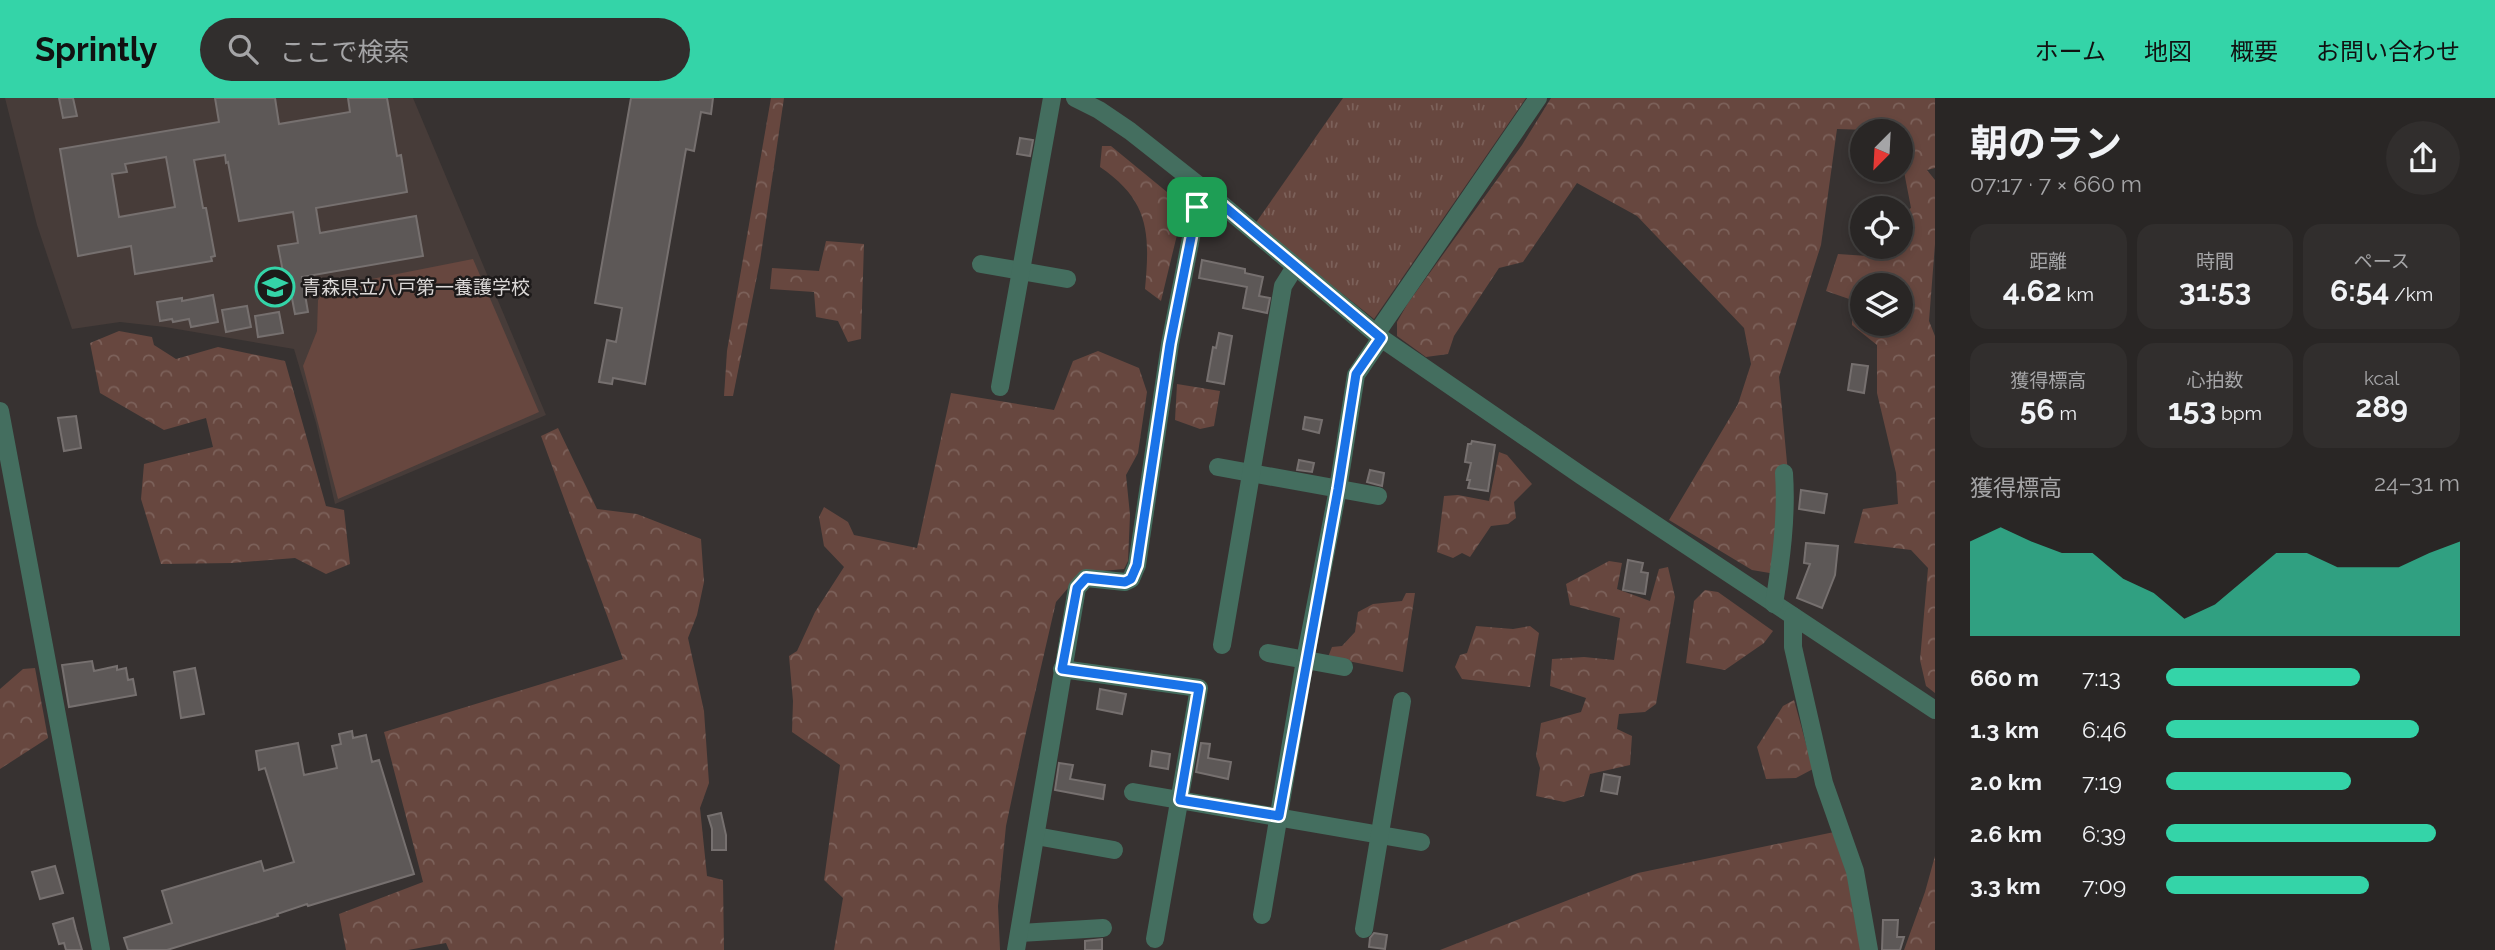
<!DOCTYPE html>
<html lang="ja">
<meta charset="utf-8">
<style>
:root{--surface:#292625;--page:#312e2d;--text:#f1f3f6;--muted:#a5a5a7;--line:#454342;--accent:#34d4a8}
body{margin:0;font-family:Raleway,"Noto Sans JP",sans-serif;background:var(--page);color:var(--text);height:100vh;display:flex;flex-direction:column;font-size:26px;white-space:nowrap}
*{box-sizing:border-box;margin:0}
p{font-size:23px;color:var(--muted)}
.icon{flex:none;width:38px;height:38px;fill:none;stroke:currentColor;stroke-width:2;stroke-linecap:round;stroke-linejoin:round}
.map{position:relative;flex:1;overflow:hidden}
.details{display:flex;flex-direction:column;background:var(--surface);width:560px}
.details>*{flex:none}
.needle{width:46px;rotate:204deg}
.controls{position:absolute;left:1850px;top:21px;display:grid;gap:14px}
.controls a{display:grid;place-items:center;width:63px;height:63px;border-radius:50%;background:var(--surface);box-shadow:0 4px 10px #0003,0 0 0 2px var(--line);font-size:35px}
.pin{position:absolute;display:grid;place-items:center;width:60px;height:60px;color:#fff;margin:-30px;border-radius:14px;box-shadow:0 4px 10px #0006}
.round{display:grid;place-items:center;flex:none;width:74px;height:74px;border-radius:37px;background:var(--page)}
.overview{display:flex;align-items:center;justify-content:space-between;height:119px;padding:0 35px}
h1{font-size:38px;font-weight:700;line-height:52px}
.stats{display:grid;grid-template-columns:repeat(3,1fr);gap:10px;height:119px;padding:7px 35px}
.stats div{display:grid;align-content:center;border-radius:18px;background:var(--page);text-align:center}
.stats b{font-size:30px;font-weight:700}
.stats small{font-size:19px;font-weight:400}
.stats p{font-size:19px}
.chart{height:196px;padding:14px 35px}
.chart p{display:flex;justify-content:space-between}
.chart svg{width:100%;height:126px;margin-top:7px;fill:var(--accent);opacity:.7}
ul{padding:0 35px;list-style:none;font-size:23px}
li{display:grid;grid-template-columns:112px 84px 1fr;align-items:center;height:52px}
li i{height:18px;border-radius:9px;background:var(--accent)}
header{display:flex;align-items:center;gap:42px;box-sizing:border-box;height:98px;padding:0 35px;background:var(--accent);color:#111}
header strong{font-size:33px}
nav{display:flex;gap:38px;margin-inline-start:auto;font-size:24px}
.search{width:490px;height:63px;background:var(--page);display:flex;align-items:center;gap:18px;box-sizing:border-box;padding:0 24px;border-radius:38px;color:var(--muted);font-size:26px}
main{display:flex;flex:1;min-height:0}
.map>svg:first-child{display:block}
.built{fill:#473c39}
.grass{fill:url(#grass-tufts)}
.forest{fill:url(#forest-crowns);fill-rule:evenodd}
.garden{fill:#67473f}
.building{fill:#5d5857;stroke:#76706f;stroke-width:2;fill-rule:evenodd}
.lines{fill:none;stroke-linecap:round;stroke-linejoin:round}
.minor{stroke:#446e5f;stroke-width:18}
.route-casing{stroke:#fff;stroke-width:14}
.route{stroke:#1a73e8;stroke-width:9}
.labels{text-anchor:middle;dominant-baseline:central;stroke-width:5;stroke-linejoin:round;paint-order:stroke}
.poi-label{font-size:19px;fill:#dbd8d7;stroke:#1d1a1a;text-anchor:start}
</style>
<header>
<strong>Sprintly</strong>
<div class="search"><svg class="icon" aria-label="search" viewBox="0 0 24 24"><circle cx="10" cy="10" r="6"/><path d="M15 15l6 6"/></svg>ここで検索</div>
<nav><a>ホーム</a><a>地図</a><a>概要</a><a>お問い合わせ</a></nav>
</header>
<main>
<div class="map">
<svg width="1935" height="852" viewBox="0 0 1935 852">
<defs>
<pattern id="grass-tufts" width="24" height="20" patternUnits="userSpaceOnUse" patternTransform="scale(1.75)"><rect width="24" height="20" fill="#67473f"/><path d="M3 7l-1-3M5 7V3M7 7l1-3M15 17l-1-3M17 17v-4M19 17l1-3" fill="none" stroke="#7c615a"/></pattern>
<pattern id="forest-crowns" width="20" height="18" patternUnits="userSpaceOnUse" patternTransform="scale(1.75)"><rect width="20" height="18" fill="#67473f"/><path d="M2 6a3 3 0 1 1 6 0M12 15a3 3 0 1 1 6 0" fill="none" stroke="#7c615a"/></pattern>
</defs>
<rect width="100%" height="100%" fill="#373231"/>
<path class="built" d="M 5,0 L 413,0 L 546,317 L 335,406 L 316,325 L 294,251 L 165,229 L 120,224 L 72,231 L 37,127 Z"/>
<path class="grass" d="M 1343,0 L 1526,0 L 1374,221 L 1255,126 Z"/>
<g class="forest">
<path d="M 771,0 L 784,0 L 760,163 L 733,298 L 724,298 L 727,253 Z"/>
<path d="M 1551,0 L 1935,0 L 1935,70 L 1927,72 L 1935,82 L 1935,146 L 1929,223 L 1935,238 L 1935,595 L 1926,588 L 1920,562 L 1928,470 L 1911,452 L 1854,445 L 1863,411 L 1898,406 L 1896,375 L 1877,295 L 1877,247 L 1852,227 L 1852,202 L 1826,193 L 1838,156 L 1882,159 L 1886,149 L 1900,149 L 1901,116 L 1911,110 L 1901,58 L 1900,33 L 1837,31 L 1821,147 L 1779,279 L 1790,397 L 1782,477 L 1752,472 L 1669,422 L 1738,306 L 1751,266 L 1744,230 L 1637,118 L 1577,85 L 1523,164 L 1499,170 L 1454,238 L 1448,256 L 1426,259 L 1397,238 L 1397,224 L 1408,205 L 1522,47 ZM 1862,187 L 1900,187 L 1900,226 L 1862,226 Z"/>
<path d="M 1102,48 L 1111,48 L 1184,108 L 1161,203 L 1145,191 C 1150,136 1150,103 1100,69 Z"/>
<path d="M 826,143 L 864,146 L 861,241 L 848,244 L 838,223 L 816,219 L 814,194 L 770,191 L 772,170 L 819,173 Z"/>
<path d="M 119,233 L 152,239 L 154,247 L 176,261 L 218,249 L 285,263 L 326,408 L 344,412 L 350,466 L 326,476 L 295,460 L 232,465 L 161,466 L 141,401 L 144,366 L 213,349 L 206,320 L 164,332 L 100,295 L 90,245 Z"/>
<path d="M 1098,253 L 1139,270 L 1147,294 L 1138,355 L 1126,377 L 1130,417 L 1128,463 L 1124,471 L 1081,475 L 1056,504 L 1024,643 L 1006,728 L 998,808 L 1000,852 L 834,852 L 843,800 L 824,782 L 840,667 L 792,634 L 793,603 L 789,558 L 797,553 L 815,514 L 844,469 L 824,448 L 819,419 L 824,409 L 848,424 L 854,437 L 917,450 L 951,295 L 1054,312 L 1073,263 Z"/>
<path d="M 1177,286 L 1220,293 L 1214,328 L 1200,331 L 1175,322 Z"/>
<path d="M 558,330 L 597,411 L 637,416 L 701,441 L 704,484 L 697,517 L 688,540 L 704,613 L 709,685 L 700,710 L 707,778 L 723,782 L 724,852 L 449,852 L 446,845 L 408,852 L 346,852 L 339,816 L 423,784 L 384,634 L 623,561 L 541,338 Z"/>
<path d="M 1499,354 L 1507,357 L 1532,386 L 1514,404 L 1516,420 L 1508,426 L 1491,428 L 1470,459 L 1462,455 L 1453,460 L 1437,454 L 1444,398 L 1458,397 L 1489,403 Z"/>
<path d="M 1609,463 L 1622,465 L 1617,491 L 1650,503 L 1659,471 L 1668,469 L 1675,499 L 1656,606 L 1645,614 L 1619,616 L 1617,631 L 1632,638 L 1630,667 L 1590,676 L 1584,698 L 1564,704 L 1536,698 L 1540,670 L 1536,658 L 1541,625 L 1581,614 L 1586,600 L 1550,588 L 1552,561 L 1584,559 L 1614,562 L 1620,520 L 1570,507 L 1566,486 Z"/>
<path d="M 1705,492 L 1718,494 L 1773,533 L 1764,545 L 1725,572 L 1686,565 L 1694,503 Z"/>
<path d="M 1406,495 L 1415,495 L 1403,574 L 1328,559 L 1332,549 L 1342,548 L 1355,534 L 1358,514 L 1373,506 L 1402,503 Z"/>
<path d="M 1476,528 L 1513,531 L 1530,528 L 1539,535 L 1530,589 L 1462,581 L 1455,569 L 1460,557 L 1467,555 Z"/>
<path d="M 35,570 L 48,640 L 0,671 L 0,591 L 23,571 Z"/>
<path d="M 1794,602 L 1813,671 L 1796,680 L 1766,681 L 1757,649 L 1783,608 Z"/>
<path d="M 1839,733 L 1863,852 L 1440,852 L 1638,775 Z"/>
<path d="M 1935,758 L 1935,852 L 1904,852 L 1925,794 Z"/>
</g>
<path class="garden" d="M 473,161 L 539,314 L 338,401 L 303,268 L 317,233 L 318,202 L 326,190 Z"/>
<g class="building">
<path d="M 59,0 L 73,0 L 77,18 L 63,20 Z"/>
<path d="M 215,0 L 275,0 L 279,26 L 350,14 L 348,0 L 387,0 L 397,58 L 401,57 L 407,94 L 316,110 L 320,135 L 416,118 L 423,158 L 302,179 L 308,214 L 295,216 L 287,174 L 283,174 L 278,148 L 298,145 L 293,114 L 239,123 L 228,64 L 226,65 L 225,57 L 194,62 L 203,110 L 206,110 L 215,158 L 211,159 L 212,163 L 135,176 L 131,148 L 78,158 L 60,51 L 219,24 ZM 166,59 L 175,109 L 119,119 L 112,76 L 127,74 L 125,66 Z"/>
<path d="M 631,0 L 713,0 L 711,16 L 701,14 L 694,53 L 686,51 L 645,286 L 613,280 L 612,286 L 599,284 L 607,242 L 616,244 L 622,210 L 595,205 Z"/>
<path d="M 1020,40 L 1033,42 L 1030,58 L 1017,56 Z"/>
<path d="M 1202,162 L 1245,171 L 1245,175 L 1263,179 L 1259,198 L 1270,200 L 1267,215 L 1243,210 L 1247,189 L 1199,180 Z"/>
<path d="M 213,197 L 218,224 L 191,229 L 189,221 L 173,224 L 172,221 L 160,223 L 157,204 L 182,200 L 182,203 Z"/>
<path d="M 247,208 L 251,229 L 226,234 L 222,212 Z"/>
<path d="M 279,214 L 283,235 L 258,239 L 255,218 Z"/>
<path d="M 1219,235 L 1232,238 L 1224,286 L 1207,283 L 1213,249 L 1216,250 Z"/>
<path d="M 1852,266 L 1868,268 L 1864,295 L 1848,292 Z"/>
<path d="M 76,318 L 81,350 L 64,353 L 58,320 Z"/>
<path d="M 1305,319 L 1322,322 L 1319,335 L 1303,331 Z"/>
<path d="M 1472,343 L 1495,347 L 1488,393 L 1468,390 L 1470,382 L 1467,382 L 1471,365 L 1465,364 L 1468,346 L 1471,346 Z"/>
<path d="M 1299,362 L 1314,365 L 1312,374 L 1297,372 Z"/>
<path d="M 1370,372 L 1384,375 L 1382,388 L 1367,384 Z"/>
<path d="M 1801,392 L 1827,396 L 1824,415 L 1799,411 Z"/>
<path d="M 1806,445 L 1838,448 L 1835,477 L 1822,510 L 1797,500 L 1810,466 L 1804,465 Z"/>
<path d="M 1628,462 L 1643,465 L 1641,474 L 1648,475 L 1645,496 L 1623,492 Z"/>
<path d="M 92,563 L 94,573 L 117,568 L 117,572 L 126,570 L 128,582 L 133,581 L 136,597 L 69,609 L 62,567 Z"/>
<path d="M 195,570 L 204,616 L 181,620 L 174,574 Z"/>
<path d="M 1100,591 L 1126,596 L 1122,616 L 1097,611 Z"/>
<path d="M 352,633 L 353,640 L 366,637 L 372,664 L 379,662 L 414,776 L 308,808 L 307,806 L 277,816 L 278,818 L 167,852 L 128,852 L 124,840 L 172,825 L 162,793 L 261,763 L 264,773 L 294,764 L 265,670 L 259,672 L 256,653 L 298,645 L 304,677 L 337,670 L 332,648 L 341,646 L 339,636 Z"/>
<path d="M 1201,645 L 1210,646 L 1208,660 L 1231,664 L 1228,681 L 1196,674 Z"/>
<path d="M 1152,653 L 1170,656 L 1168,671 L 1150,668 Z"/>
<path d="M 1059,665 L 1073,667 L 1070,681 L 1105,687 L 1103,701 L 1055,692 Z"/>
<path d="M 1604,676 L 1620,679 L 1617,696 L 1601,693 Z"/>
<path d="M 721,715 L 726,737 L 726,752 L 712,752 L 712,731 L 708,718 Z"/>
<path d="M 55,768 L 63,795 L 40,801 L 32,774 Z"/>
<path d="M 73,820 L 76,832 L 82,852 L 66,852 L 64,845 L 59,846 L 53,826 Z"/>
<path d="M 1883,822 L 1898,822 L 1897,839 L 1904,839 L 1900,852 L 1882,852 Z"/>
<path d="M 1374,835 L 1387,837 L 1385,851 L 1369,849 L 1370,840 Z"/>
<path d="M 1102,841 L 1102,852 L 1085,852 L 1085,843 Z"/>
</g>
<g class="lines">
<g class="minor">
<path d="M 1075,0 L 1099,12 L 1130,33 L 1201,89 L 1381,240 L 1582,378 L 1935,612"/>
<path d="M 981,166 L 1067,181"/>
<path d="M 1376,236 L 1538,0"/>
<path d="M 1000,289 L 1052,0"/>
<path d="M 0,313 L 101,852"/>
<path d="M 1218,369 L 1378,398"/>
<path d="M 1774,506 C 1781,463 1787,419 1784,375"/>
<path d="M 1793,518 L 1793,549 L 1824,685 L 1855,773 L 1869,852"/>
<path d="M 1222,547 L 1283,188 L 1295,169"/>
<path d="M 1268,555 L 1344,569"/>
<path d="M 1062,571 L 1199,590 L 1155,841"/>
<path d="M 1133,694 L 1421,744"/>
<path d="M 1036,738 L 1114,752"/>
<path d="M 1262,817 L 1305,562 L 1338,391 L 1356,277 L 1381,240"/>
<path d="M 1364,831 L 1402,603"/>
<path d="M 1020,835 L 1103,830"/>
<path d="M 1016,852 L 1077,490 L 1086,480 L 1125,484 L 1131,481 L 1137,467 L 1170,246 L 1201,89"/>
</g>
</g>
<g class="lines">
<defs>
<path id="route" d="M 1201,89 L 1381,240 L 1356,276 L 1338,391 L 1279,718 L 1180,702 L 1199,590 L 1062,571 L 1077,490 L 1086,480 L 1125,484 L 1131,481 L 1137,467 L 1170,246 Z"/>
</defs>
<use href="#route" class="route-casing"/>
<use href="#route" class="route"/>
</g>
<defs>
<symbol id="school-ring" viewBox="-11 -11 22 22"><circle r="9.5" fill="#1d1a1a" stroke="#34d4a8" stroke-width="1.5"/><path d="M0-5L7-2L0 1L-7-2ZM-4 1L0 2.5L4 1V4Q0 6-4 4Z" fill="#34d4a8"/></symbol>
</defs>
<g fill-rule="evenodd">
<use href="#school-ring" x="253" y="167" width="44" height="44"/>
</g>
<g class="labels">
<g class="poi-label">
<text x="302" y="189">青森県立八戸第一養護学校</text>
</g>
</g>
</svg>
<div class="controls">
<a><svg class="needle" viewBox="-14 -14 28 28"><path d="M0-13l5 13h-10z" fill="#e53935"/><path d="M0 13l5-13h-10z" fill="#a5a5a7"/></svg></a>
<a><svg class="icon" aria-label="locate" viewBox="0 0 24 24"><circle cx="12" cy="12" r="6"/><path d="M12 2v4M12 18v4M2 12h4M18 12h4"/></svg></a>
<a><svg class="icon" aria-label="layers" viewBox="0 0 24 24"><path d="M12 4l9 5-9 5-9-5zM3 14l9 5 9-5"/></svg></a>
</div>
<div class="pin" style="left:1197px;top:109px;background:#1e9e55"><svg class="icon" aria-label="arrive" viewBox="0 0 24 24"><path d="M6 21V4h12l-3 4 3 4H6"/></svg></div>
</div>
<section class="details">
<div class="overview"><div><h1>朝のラン</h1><p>07:17 · 7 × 660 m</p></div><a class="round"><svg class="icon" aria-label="share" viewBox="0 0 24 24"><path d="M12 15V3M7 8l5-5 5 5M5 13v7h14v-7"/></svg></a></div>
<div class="stats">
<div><p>距離</p><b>4.62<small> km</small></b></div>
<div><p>時間</p><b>31:53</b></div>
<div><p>ペース</p><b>6:54<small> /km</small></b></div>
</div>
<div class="stats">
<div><p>獲得標高</p><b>56<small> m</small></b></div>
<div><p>心拍数</p><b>153<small> bpm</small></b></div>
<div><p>kcal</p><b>289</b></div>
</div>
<div class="chart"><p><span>獲得標高</span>24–31 m</p>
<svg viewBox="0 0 160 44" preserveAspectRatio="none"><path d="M0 44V11L10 6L20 11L30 15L40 15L50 24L60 29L70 38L80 33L90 24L100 15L110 15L120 20L130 20L140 20L150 15L160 11V44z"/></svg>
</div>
<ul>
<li><b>660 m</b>7:13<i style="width:66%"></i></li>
<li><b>1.3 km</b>6:46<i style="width:86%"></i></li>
<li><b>2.0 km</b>7:19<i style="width:63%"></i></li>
<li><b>2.6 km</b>6:39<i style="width:92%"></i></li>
<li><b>3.3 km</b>7:09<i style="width:69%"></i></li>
</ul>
</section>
</main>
